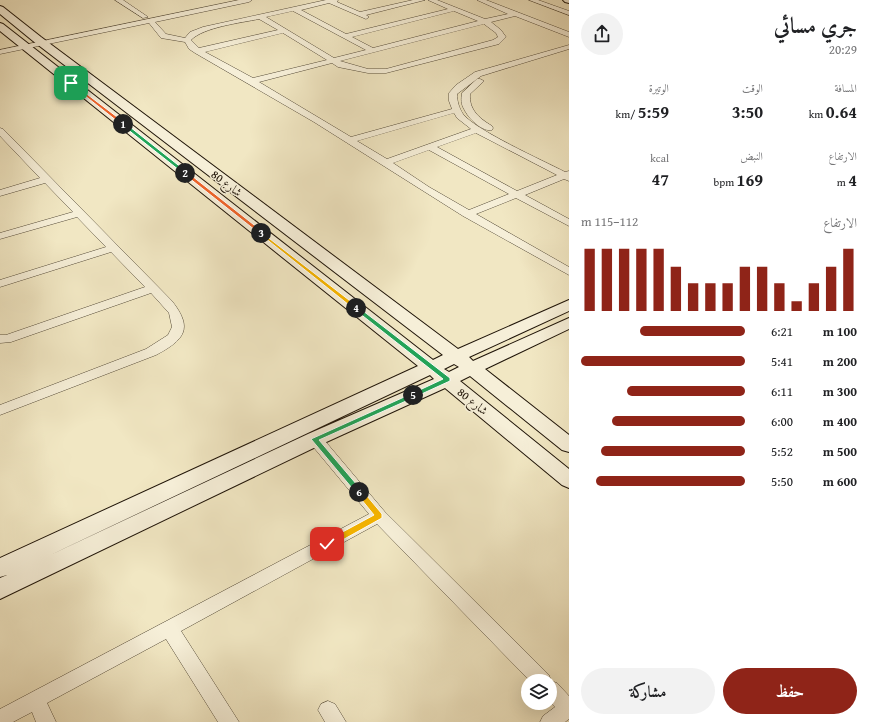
<!DOCTYPE html>
<html lang="ar">
<meta charset="utf-8">
<style>
:root{--surface:#fff;--page:#f2f2f2;--text:#202124;--muted:#757577;--accent:#8f2418}
body{margin:0;font-family:"Gentium Book Plus",Amiri,serif;background:var(--page);color:var(--text);direction:rtl;height:100vh;display:flex;flex-direction:column;font-size:15px;white-space:nowrap}
*{box-sizing:border-box;margin:0}
p{font-size:13px;color:var(--muted)}
.icon{flex:none;width:22px;height:22px;fill:none;stroke:currentColor;stroke-width:2;stroke-linecap:round;stroke-linejoin:round}
.map{position:relative;flex:1;overflow:hidden;direction:ltr}
.sheet{display:flex;flex-direction:column;background:var(--surface);width:300px}
.sheet>*{flex:none}
.buttons{position:absolute;left:521px;top:674px;display:grid;gap:8px}
.buttons a{display:grid;place-items:center;width:36px;height:36px;border-radius:50%;background:var(--surface);box-shadow:0 4px 16px #0002;font-size:20px}
.pin{position:absolute;display:grid;place-items:center;width:34px;height:34px;color:#fff;margin:-17px;border-radius:8px;box-shadow:0 2px 6px #0006}
.km{position:absolute;width:20px;height:20px;margin:-10px;border-radius:50%;background:#222;color:#fff;font-size:11px;line-height:20px;text-align:center}
.round{display:grid;place-items:center;flex:none;width:42px;height:42px;border-radius:21px;background:var(--page)}
.overview{display:flex;align-items:center;justify-content:space-between;height:68px;padding:0 12px}
h1{font-size:22px;font-weight:700;line-height:30px}
.stats{display:grid;grid-template-columns:repeat(3,1fr);gap:6px;height:68px;padding:4px 12px}
.stats div{display:grid;align-content:center}
.stats b{font-size:17px;font-weight:700}
.stats small{font-size:11px;font-weight:400}
.stats p{font-size:11px}
.chart{height:112px;padding:8px 12px}
.chart p{display:flex;justify-content:space-between}
.chart svg{width:100%;height:72px;margin-top:4px;stroke:var(--accent);stroke-width:6}
.button{display:flex;gap:8px;margin-top:auto;padding:8px 12px}
.button a{flex:1;height:46px;border-radius:24px;background:var(--accent);color:#fff;font-size:16px;font-weight:700;line-height:46px;text-align:center}
.button a+a{background:var(--page);color:var(--text)}
ul{padding:0 12px;list-style:none;font-size:13px}
li{display:grid;grid-template-columns:64px 48px 1fr;align-items:center;height:30px}
li i{height:10px;border-radius:5px;background:var(--accent)}
main{display:flex;flex:1;min-height:0}
.map>svg:first-child{display:block}
.lines{fill:none;stroke-linecap:round;stroke-linejoin:round}
.street-casing{stroke:#544a38;stroke-width:1}
.secondary-casing{stroke:#201509;stroke-width:2}
.street{fill:#f6efd8;fill-rule:evenodd}
.secondary{fill:#f6efd8;fill-rule:evenodd}
.split-1{fill:#f0652b;stroke:#fff}
.split-2{fill:#22a559;stroke:#fff}
.split-3{fill:#f0652b;stroke:#fff}
.split-4{fill:#f5b400;stroke:#fff}
.split-5{fill:#22a559;stroke:#fff}
.split-6{fill:#22a559;stroke:#fff}
.split-7{fill:#f5b400;stroke:#fff}
.labels{text-anchor:middle;dominant-baseline:central;stroke-width:3;stroke-linejoin:round;paint-order:stroke}
.street-label{font-size:12px;fill:#201509;stroke:#f6efd8}
</style>
<main>
<section class="sheet">
<div class="overview"><div><h1>جري مسائي</h1><p>20:29</p></div><a class="round"><svg class="icon" aria-label="share" viewBox="0 0 24 24"><path d="M12 15V3M7 8l5-5 5 5M5 13v7h14v-7"/></svg></a></div>
<div class="stats">
<div><p>المسافة</p><b>0.64<small> km</small></b></div>
<div><p>الوقت</p><b>3:50</b></div>
<div><p>الوتيرة</p><b>5:59<small> /km</small></b></div>
</div>
<div class="stats">
<div><p>الارتفاع</p><b>4<small> m</small></b></div>
<div><p>النبض</p><b>169<small> bpm</small></b></div>
<div><p>kcal</p><b>47</b></div>
</div>
<div class="chart"><p><span>الارتفاع</span>112–115 m</p>
<svg viewBox="0 0 160 44" preserveAspectRatio="none"><path d="M5 44V6M15 44V6M25 44V6M35 44V6M45 44V6M55 44V17M65 44V27M75 44V27M85 44V27M95 44V17M105 44V17M115 44V27M125 44V38M135 44V27M145 44V17M155 44V6"/></svg>
</div>
<ul>
<li><b>100 m</b>6:21<i style="width:64%"></i></li>
<li><b>200 m</b>5:41<i style="width:100%"></i></li>
<li><b>300 m</b>6:11<i style="width:72%"></i></li>
<li><b>400 m</b>6:00<i style="width:81%"></i></li>
<li><b>500 m</b>5:52<i style="width:88%"></i></li>
<li><b>600 m</b>5:50<i style="width:91%"></i></li>
</ul>
<div class="button"><a>حفظ</a><a>مشاركة</a></div>
</section>
<div class="map">
<svg width="569" height="722" viewBox="0 0 569 722">
<rect width="100%" height="100%" fill="#f1e7c3"/>
<filter id="stains"><feTurbulence type="fractalNoise" baseFrequency=".005" numOctaves="4"/><feColorMatrix values="0 0 0 0 .2 0 0 0 0 .09 0 0 0 0 .02 0 0 0 .5 -.17"/></filter>
<radialGradient id="worn" r=".72"><stop offset=".6" stop-color="#630" stop-opacity="0"/><stop offset="1" stop-color="#630" stop-opacity=".3"/></radialGradient>
<g class="lines">
<defs>
<g id="street">
<path d="M 115,0 L 123,0 L 148,17 L 143,18 Z"/>
<path d="M 239,0 L 252,0 L 249,2 L 155,22 L 166,34 L 185,38 L 190,32 L 203,27 L 326,0 L 338,0 L 337,2 L 360,12 L 413,0 L 425,0 L 366,15 L 369,17 L 366,19 L 329,3 L 301,10 L 346,34 L 448,9 L 428,0 L 437,0 L 485,19 L 508,14 L 477,0 L 486,0 L 569,32 L 569,37 L 515,16 L 491,22 L 501,30 L 506,37 L 499,44 L 386,73 L 368,73 L 338,67 L 332,63 L 259,82 L 351,137 L 452,109 L 449,101 L 449,93 L 456,85 L 475,72 L 569,45 L 569,49 L 481,76 L 457,94 C 457,101 459,108 463,114 C 475,130 544,161 565,172 L 569,171 L 569,181 L 564,179 L 525,195 L 569,219 L 569,226 L 516,198 L 476,214 L 569,267 L 569,275 L 463,216 L 314,122 L 195,53 L 189,49 L 185,42 L 161,38 L 149,23 L 0,54 L 0,50 ZM 293,11 L 366,50 L 334,58 L 266,17 ZM 454,11 L 478,21 L 373,48 L 352,37 ZM 259,19 L 278,30 L 199,48 L 191,40 C 204,27 240,23 259,19 ZM 484,24 L 496,33 L 498,37 L 493,40 L 386,69 L 368,69 L 340,61 ZM 283,33 L 327,60 L 253,78 L 205,52 ZM 454,113 L 457,118 L 471,129 L 387,159 L 357,141 ZM 476,133 L 557,175 L 517,191 L 437,147 ZM 429,150 L 509,194 L 469,210 L 429,187 L 393,163 Z"/>
<path d="M 529,0 L 538,0 L 569,11 L 569,15 Z"/>
<path d="M 477,79 L 480,79 L 484,81 L 470,94 C 469,110 479,118 492,126 L 493,128 L 492,130 C 482,132 468,118 464,109 C 461,104 461,99 462,93 Z"/>
<path d="M 0,128 L 3,129 L 172,301 C 194,329 184,340 156,355 L 0,415 L 0,405 L 146,349 L 168,335 L 172,327 L 169,313 L 151,293 L 11,342 L 0,343 L 0,335 L 6,335 L 145,287 L 111,252 L 0,287 L 0,280 L 106,247 L 77,217 L 0,239 L 0,233 L 73,212 L 45,183 L 0,196 L 0,190 L 40,178 L 0,136 Z"/>
<path d="M 315,434 L 320,435 L 385,512 L 549,675 L 551,681 L 557,683 L 569,696 L 569,719 L 565,722 L 540,722 L 543,716 L 555,707 L 550,702 L 550,681 L 530,681 L 377,524 L 181,631 L 239,722 L 218,722 L 166,639 L 47,703 L 56,722 L 36,722 L 32,712 L 13,722 L 0,722 L 0,709 L 369,514 L 310,443 L 308,439 L 310,435 Z"/>
<path d="M 328,701 L 335,704 L 346,722 L 325,722 L 318,710 L 321,704 Z"/>
</g>
<g id="secondary">
<path d="M 563,0 L 569,0 L 569,3 L 565,2 Z"/>
<path d="M 0,6 L 3,7 L 41,37 L 458,349 L 569,300 L 569,311 L 469,357 L 473,361 L 569,318 L 569,329 L 485,369 L 569,435 L 569,452 L 562,450 L 470,376 L 460,381 L 569,469 L 569,488 L 562,485 L 445,388 L 322,444 L 0,599 L 0,578 L 7,575 L 0,577 L 0,558 L 418,366 L 0,31 L 0,23 L 3,24 L 433,360 L 443,355 L 33,41 L 0,14 ZM 454,364 L 459,367 L 449,372 L 444,369 ZM 430,375 L 434,379 L 308,434 L 46,557 Z"/>
</g>
</defs>
<use href="#street" class="street-casing"/>
<use href="#secondary" class="secondary-casing"/>
<use href="#street" class="street"/>
<use href="#secondary" class="secondary"/>
</g>
<path class="split-1" d="M 71,82 L 125,123 L 125,125 L 122,125 L 70,84 Z"/>
<path class="split-2" d="M 122,123 L 125,123 L 187,172 L 187,174 L 184,174 L 122,125 Z"/>
<path class="split-3" d="M 184,172 L 187,172 L 263,232 L 263,234 L 260,234 L 184,174 Z"/>
<path class="split-4" d="M 261,232 L 358,307 L 358,309 L 354,309 L 260,234 L 259,233 Z"/>
<path class="split-5" d="M 354,307 L 358,307 L 450,378 L 450,381 L 415,397 L 411,397 L 411,394 L 443,379 L 354,309 Z"/>
<path class="split-6" d="M 413,393 L 415,394 L 415,397 L 319,440 L 363,492 L 362,494 L 357,494 L 311,439 Z"/>
<path class="split-7" d="M 357,490 L 362,490 L 382,514 L 382,518 L 330,547 L 324,547 L 324,542 L 374,515 L 357,494 Z"/>
<g class="labels">
<g class="street-label">
<text transform="translate(227 183) rotate(37)">شارع 80</text>
<text transform="translate(473 401) rotate(39)">شارع 80</text>
</g>
</g>
<rect width="100%" height="100%" filter="url(#stains)"/>
<rect width="100%" height="100%" fill="url(#worn)"/>
</svg>
<div class="buttons">
<a><svg class="icon" aria-label="layers" viewBox="0 0 24 24"><path d="M12 4l9 5-9 5-9-5zM3 14l9 5 9-5"/></svg></a>
</div>
<div class="pin" style="left:71px;top:83px;background:#1e9e55"><svg class="icon" aria-label="arrive" viewBox="0 0 24 24"><path d="M6 21V4h12l-3 4 3 4H6"/></svg></div>
<div class="pin" style="left:327px;top:544px;background:#d93025"><svg class="icon" aria-label="check" viewBox="0 0 24 24"><path d="M5 12l5 5 9-10"/></svg></div>
<b class="km" style="left:123px;top:124px">1</b>
<b class="km" style="left:185px;top:173px">2</b>
<b class="km" style="left:261px;top:233px">3</b>
<b class="km" style="left:356px;top:308px">4</b>
<b class="km" style="left:413px;top:395px">5</b>
<b class="km" style="left:359px;top:492px">6</b>
</div>
</main>
